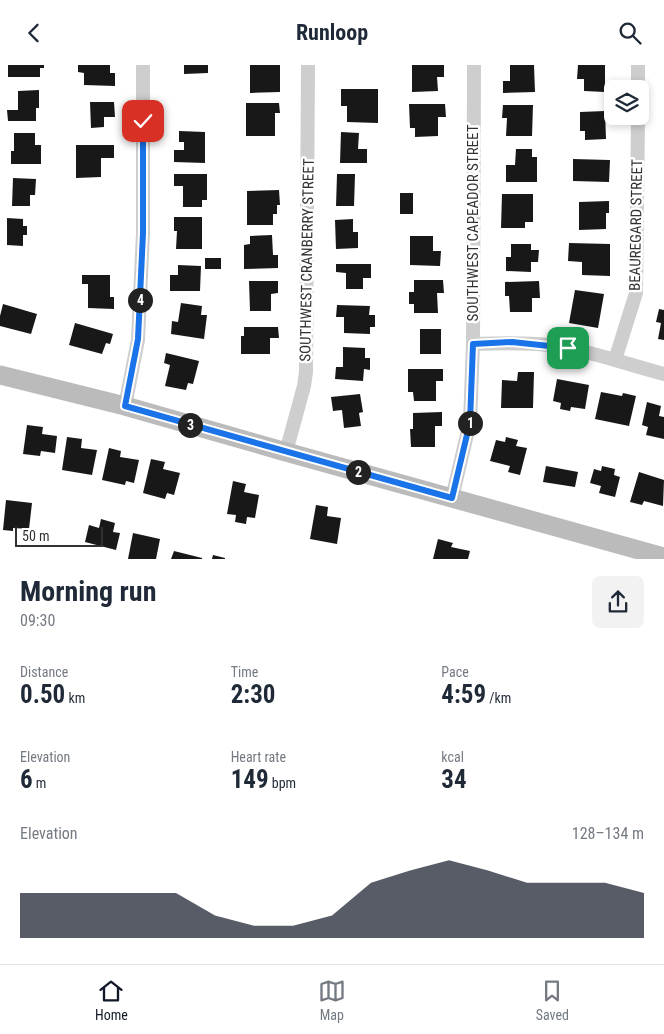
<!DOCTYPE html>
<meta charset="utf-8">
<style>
:root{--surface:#fff;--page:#f2f2f3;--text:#1f2937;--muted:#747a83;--line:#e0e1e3;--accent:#111827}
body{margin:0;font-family:"Roboto Condensed",sans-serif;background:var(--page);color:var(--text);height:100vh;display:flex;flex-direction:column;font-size:19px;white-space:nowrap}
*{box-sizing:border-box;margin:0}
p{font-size:16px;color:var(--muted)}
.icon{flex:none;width:28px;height:28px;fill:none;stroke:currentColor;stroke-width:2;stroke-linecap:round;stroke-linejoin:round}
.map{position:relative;height:494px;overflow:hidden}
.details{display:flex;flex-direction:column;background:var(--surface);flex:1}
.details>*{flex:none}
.controls{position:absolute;left:604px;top:15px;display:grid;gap:10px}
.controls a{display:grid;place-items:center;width:45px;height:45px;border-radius:8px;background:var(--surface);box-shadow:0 2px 8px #0003;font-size:25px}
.scale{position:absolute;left:15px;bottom:12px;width:88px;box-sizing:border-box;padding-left:5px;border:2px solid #313131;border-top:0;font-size:14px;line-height:18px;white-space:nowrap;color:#313131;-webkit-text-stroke:4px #fff;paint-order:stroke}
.pin{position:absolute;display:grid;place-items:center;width:42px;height:42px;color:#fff;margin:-21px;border-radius:10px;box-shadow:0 2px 8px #0006}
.km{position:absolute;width:25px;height:25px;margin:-12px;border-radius:50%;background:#222;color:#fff;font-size:14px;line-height:25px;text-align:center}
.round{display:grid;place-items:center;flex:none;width:52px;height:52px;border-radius:8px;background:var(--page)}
.headline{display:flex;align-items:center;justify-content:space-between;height:85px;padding:0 20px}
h1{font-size:28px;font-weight:700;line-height:38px}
.metrics{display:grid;grid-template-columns:repeat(3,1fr);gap:8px;height:85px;padding:5px 20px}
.metrics div{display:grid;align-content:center}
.metrics b{font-size:25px;font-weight:700}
.metrics small{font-size:14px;font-weight:400}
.metrics p{font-size:14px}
.chart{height:140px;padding:10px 20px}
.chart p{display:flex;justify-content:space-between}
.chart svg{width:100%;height:90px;margin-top:5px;fill:var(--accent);opacity:.7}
header{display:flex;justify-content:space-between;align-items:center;height:65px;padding:0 20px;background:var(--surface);font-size:22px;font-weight:700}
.tabs{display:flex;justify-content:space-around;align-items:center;height:70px;border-top:1px solid var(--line);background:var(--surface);font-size:14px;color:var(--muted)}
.tabs a{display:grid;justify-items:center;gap:2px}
.tabs .active{color:var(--accent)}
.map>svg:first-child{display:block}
.building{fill:#181818}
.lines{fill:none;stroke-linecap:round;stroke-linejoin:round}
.street{stroke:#cecece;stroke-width:14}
.secondary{stroke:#bbb;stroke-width:19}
.route-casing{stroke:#fff;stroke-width:10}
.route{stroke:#1a73e8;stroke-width:6}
.labels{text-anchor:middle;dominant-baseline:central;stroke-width:5;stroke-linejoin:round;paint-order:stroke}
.street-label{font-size:15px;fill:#313131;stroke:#fff}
</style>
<header><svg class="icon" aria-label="back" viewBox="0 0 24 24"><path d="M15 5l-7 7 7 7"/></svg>Runloop<svg class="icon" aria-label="search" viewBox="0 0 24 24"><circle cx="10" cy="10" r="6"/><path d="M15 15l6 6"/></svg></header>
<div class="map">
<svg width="664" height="494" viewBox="0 0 664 494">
<rect width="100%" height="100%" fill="#fff"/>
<g class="building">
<path d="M 8,0 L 44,0 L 44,3 L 40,3 L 40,12 L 8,12 Z"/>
<path d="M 78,0 L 110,0 L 110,8 L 115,8 L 115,21 L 84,20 L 84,8 L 78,7 Z"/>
<path d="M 184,0 L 208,0 L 208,8 L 184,9 Z"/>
<path d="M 250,0 L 280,0 L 280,27 L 250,28 Z"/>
<path d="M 412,0 L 444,0 L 444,12 L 437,12 L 438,26 L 412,27 Z"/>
<path d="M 510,0 L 534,0 L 535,27 L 503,28 L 503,16 L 510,16 Z"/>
<path d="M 578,0 L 605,0 L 605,27 L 584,26 L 584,14 L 577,14 Z"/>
<path d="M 341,24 L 378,24 L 378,58 L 347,57 L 347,41 L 341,41 Z"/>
<path d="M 39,25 L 39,43 L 36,43 L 36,56 L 8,56 L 7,45 L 18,45 L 18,26 Z"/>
<path d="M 90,37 L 114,37 L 115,52 L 104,52 L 104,62 L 91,63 Z"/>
<path d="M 246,38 L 279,38 L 280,48 L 275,48 L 275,71 L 246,71 Z"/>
<path d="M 409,39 L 445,39 L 446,52 L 438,52 L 438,71 L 415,72 L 415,63 L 410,63 Z"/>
<path d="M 503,40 L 533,40 L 532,71 L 506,71 L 507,53 L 502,53 Z"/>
<path d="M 605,46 L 606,74 L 585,75 L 585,66 L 580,66 L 580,47 Z"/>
<path d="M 179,66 L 205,67 L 205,98 L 174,97 L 174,85 L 184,85 L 184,77 L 179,77 Z"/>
<path d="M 341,67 L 359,68 L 358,84 L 367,84 L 367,98 L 340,98 Z"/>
<path d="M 14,68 L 35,68 L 35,80 L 41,80 L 41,99 L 11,99 L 11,86 L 14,86 Z"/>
<path d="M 76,80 L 114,80 L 114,93 L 101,93 L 101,112 L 76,113 Z"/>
<path d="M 516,84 L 532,84 L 532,92 L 537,92 L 537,117 L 506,117 L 506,100 L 515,100 Z"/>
<path d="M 573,94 L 610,95 L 609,117 L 573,116 Z"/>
<path d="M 174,109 L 207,109 L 207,135 L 202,135 L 202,142 L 183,142 L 183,121 L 174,121 Z"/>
<path d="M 337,109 L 355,109 L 354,141 L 336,141 Z"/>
<path d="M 13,113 L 36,114 L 35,130 L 30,130 L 30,141 L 12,141 Z"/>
<path d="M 279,125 L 280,140 L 277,140 L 277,149 L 273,149 L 273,160 L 247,160 L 247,126 Z"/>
<rect x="400" y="128" width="13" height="21"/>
<path d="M 502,129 L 533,129 L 533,157 L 525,157 L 525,163 L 501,163 Z"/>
<path d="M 609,136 L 609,148 L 606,148 L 606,164 L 579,165 L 579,137 Z"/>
<path d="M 174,152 L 202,152 L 202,184 L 176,184 L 177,166 L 174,166 Z"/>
<path d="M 7,153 L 23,154 L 23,161 L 27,161 L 27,170 L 23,170 L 23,181 L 7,180 Z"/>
<path d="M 353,154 L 353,167 L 358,167 L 358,183 L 336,184 L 335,155 Z"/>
<path d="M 272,170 L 273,190 L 278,190 L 278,203 L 244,204 L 244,180 L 250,179 L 250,171 Z"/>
<path d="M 410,171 L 433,171 L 433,186 L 441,186 L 440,201 L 410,200 Z"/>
<path d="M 569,178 L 610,179 L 610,211 L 582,210 L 582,197 L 568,196 Z"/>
<path d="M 511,179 L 531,179 L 531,185 L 539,185 L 538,197 L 531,197 L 531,207 L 506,206 L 506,192 L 511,192 Z"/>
<rect x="205" y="193" width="16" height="11"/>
<path d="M 336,199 L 371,199 L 371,213 L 363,213 L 363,224 L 346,224 L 346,208 L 336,207 Z"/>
<path d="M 178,200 L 201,201 L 200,226 L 170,226 L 170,210 L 178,210 Z"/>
<path d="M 82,210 L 110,210 L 110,232 L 114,232 L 114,244 L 88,243 L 88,219 L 82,219 Z"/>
<path d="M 414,215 L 443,215 L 444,228 L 437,228 L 438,248 L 414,248 L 414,239 L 409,239 L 409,227 L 414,227 Z"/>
<path d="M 249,216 L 278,216 L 278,228 L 271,229 L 271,246 L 250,246 Z"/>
<path d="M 539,216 L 540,233 L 532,233 L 532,247 L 510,247 L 509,231 L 505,231 L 505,217 Z"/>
<path d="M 575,225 L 604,229 L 598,263 L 569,258 Z"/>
<path d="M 181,238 L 202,241 L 201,250 L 207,250 L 204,274 L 171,269 L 172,256 L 178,257 Z"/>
<path d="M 3,239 L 37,249 L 31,269 L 0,261 L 0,251 Z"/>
<path d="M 337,240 L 370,241 L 369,250 L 375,250 L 375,262 L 370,262 L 370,269 L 344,268 L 344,252 L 336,252 Z"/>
<path d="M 659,244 L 664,245 L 664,275 L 658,274 L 661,258 L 656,257 Z"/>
<path d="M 75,258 L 113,269 L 110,279 L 106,278 L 102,289 L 69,280 Z"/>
<path d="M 244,262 L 278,262 L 279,273 L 270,273 L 270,289 L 241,289 L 241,271 L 244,271 Z"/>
<rect x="420" y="264" width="21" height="25"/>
<path d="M 343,282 L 365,283 L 365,293 L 370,293 L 370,305 L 364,304 L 363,316 L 335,314 L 336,302 L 343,302 Z"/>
<path d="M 166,288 L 199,296 L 193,319 L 188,318 L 186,325 L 165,321 L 170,300 L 164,298 Z"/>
<path d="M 408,304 L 443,304 L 443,316 L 436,316 L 436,336 L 414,336 L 413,327 L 408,327 Z"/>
<path d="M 518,307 L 534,307 L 533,343 L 501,343 L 502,315 L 517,316 Z"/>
<path d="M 557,314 L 589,320 L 585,344 L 571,342 L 570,346 L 560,344 L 561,338 L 553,336 Z"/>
<path d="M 601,327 L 622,331 L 623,328 L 636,331 L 629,361 L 595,354 Z"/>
<path d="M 360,329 L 363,347 L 359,348 L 361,361 L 344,363 L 342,345 L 333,346 L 331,332 Z"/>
<path d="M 647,337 L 661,341 L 659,351 L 664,352 L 664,374 L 646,370 L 648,362 L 642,360 Z"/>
<path d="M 442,347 L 442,361 L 435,361 L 435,382 L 411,382 L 410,364 L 413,364 L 413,348 Z"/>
<path d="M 27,360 L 43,362 L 42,369 L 57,371 L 55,388 L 41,386 L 40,391 L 23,389 Z"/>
<path d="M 67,372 L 82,374 L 81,383 L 97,385 L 92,410 L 62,405 Z"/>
<path d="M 506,372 L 518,375 L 516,381 L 527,383 L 520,410 L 508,407 L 510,401 L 490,396 L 496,375 L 505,377 Z"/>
<path d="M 109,383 L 121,386 L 120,392 L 139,395 L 134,418 L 126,416 L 125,420 L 102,415 Z"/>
<path d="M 151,394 L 165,397 L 163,404 L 180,408 L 174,430 L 167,428 L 165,434 L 143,428 Z"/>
<path d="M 546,401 L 578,407 L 575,422 L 543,417 Z"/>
<path d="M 602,401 L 615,404 L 614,410 L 620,412 L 615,432 L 599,428 L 601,421 L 590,418 L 594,404 L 601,406 Z"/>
<path d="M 639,407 L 664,415 L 663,441 L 644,436 L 642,440 L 630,437 Z"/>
<path d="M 233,416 L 246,419 L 244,427 L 259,430 L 255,453 L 247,452 L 246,459 L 235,457 L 236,450 L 227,449 Z"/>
<path d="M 6,435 L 32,438 L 29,464 L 13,463 L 13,466 L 3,465 Z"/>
<path d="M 316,440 L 328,442 L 327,451 L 341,453 L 337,479 L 310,474 Z"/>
<path d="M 101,454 L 115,458 L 113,467 L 120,468 L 116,485 L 85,477 L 89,460 L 99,463 Z"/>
<path d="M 133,468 L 160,474 L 156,494 L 128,494 Z"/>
<path d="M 438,474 L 453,478 L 451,482 L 470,486 L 468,494 L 433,494 Z"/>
<path d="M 174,486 L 202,493 L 202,494 L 171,494 Z"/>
<path d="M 213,490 L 225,493 L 225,494 L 212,494 Z"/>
</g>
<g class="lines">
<g class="street">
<path d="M 638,24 L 638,0"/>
<path d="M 473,279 C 498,278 523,277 549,280 C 588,285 626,299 664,309"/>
<path d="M 615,295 L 636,228 L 638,51"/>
<path d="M 125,341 L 138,275 L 143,168 L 143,0"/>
<path d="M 286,387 L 304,321 L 306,307 L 308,0"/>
<path d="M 452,433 L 470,357 L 473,279 L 474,0"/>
</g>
<path class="secondary" d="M 0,310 L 125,341 L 286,387 L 664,492"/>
</g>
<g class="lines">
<defs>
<path id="route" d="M 143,56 L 143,168 L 138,274 L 125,341 L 452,433 L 470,357 L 473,279 L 512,277 L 568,283"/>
</defs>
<use href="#route" class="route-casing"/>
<use href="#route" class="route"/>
</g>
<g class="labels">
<g class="street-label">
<text transform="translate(473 158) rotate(-90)">SOUTHWEST CAPEADOR STREET</text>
<text transform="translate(636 160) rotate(-89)">BEAUREGARD STREET</text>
<text transform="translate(307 195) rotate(-89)">SOUTHWEST CRANBERRY STREET</text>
</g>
</g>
</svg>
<div class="controls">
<a><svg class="icon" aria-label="layers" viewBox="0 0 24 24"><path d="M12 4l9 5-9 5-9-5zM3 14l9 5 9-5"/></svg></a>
</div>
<div class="scale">50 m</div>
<div class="pin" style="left:568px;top:283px;background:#1e9e55"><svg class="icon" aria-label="arrive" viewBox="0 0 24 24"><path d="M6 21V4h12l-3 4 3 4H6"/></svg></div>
<div class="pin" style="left:143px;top:56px;background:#d93025"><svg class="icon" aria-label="check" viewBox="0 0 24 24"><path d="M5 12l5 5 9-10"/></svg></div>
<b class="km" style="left:470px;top:358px">1</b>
<b class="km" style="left:358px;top:407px">2</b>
<b class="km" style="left:190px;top:360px">3</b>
<b class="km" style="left:140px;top:235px">4</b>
</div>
<section class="details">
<div class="headline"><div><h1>Morning run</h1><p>09:30</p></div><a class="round"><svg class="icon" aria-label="share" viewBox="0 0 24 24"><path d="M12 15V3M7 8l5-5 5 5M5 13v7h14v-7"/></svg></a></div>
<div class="metrics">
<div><p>Distance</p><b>0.50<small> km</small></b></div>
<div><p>Time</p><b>2:30</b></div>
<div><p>Pace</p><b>4:59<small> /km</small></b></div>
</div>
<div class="metrics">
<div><p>Elevation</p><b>6<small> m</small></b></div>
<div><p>Heart rate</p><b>149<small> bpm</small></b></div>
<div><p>kcal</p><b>34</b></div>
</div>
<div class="chart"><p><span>Elevation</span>128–134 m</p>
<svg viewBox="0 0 160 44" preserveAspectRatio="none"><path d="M0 44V22L10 22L20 22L30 22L40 22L50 33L60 38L70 38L80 33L90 17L100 11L110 6L120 11L130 17L140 17L150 17L160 22V44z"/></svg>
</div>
</section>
<nav class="tabs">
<a class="active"><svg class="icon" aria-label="home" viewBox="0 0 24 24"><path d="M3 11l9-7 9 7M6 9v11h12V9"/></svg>Home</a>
<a><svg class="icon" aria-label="map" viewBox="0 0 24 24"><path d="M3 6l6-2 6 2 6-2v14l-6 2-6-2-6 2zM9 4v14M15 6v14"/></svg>Map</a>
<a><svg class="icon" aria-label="saved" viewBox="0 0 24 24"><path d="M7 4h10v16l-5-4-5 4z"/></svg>Saved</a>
</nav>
